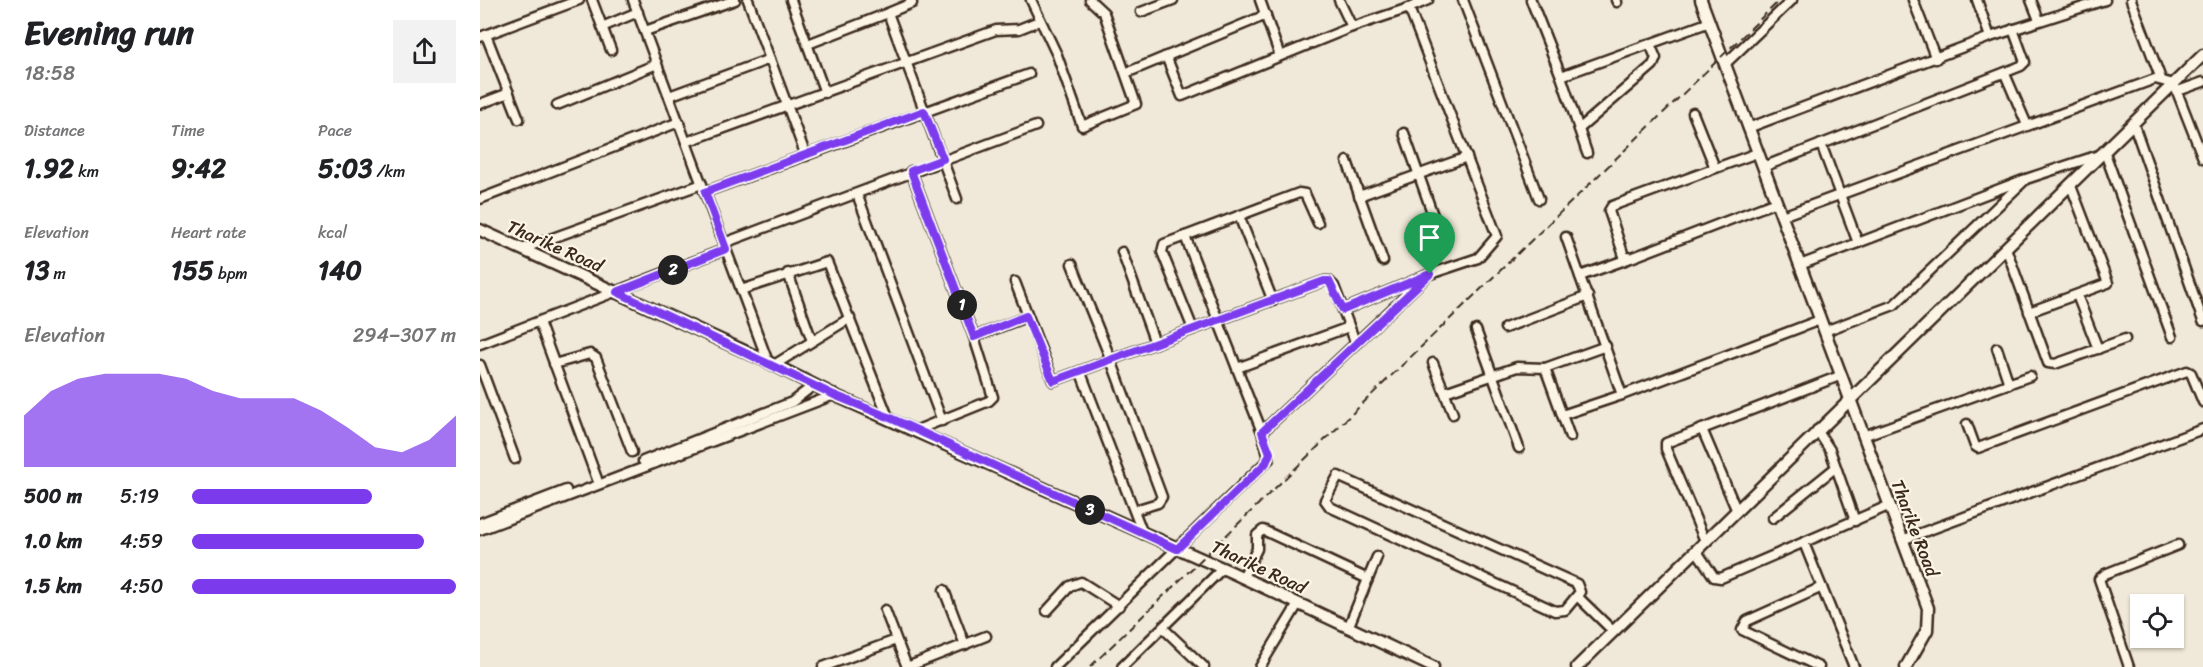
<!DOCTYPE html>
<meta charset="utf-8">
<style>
:root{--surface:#fff;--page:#f2f2f2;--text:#202124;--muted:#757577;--accent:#7c3aed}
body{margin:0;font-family:Sriracha,sans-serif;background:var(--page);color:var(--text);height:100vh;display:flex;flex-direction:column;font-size:22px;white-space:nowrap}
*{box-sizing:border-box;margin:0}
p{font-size:20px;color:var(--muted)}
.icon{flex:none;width:33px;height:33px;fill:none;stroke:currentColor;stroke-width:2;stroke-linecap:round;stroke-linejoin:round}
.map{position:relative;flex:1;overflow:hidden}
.sheet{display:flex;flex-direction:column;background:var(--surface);width:480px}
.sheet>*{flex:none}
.buttons{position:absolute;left:1650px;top:594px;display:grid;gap:12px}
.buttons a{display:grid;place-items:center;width:54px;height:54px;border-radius:0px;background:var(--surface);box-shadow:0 2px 4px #0004;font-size:30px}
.pin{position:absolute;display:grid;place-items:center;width:51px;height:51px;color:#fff;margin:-62px -26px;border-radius:50% 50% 50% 0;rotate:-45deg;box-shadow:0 0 6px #0007}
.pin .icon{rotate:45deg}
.km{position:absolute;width:30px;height:30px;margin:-15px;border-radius:50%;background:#222;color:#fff;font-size:16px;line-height:30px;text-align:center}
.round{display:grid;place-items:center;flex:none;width:63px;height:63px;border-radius:0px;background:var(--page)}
.head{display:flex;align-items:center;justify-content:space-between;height:102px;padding:0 24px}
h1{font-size:33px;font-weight:700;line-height:45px}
.stats{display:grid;grid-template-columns:repeat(3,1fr);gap:9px;height:102px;padding:6px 24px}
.stats div{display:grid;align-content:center}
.stats b{font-size:26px;font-weight:700}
.stats small{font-size:16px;font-weight:400}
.stats p{font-size:16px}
.chart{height:168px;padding:12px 24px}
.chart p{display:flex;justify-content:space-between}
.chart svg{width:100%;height:108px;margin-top:6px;fill:var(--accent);opacity:.7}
ul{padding:0 24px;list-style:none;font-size:20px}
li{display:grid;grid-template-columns:96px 72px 1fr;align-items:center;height:45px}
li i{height:15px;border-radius:8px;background:var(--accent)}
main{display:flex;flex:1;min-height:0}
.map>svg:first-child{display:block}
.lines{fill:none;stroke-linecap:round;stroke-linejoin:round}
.minor-casing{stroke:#3b2a1e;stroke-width:13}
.tertiary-casing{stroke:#3b2a1e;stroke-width:15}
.minor{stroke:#fcf5e5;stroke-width:8}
.tertiary{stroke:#fcf5e5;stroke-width:10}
.rail{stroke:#3b2a1e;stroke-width:2;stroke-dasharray:9 4.5;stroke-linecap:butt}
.route-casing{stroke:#fff;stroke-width:12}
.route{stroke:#7c3aed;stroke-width:8}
.labels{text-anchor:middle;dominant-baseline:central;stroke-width:4.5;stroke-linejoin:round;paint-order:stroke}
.street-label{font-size:18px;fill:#3b2a1e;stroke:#fcf5e5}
</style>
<main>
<section class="sheet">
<div class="head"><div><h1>Evening run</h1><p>18:58</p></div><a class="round"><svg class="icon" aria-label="share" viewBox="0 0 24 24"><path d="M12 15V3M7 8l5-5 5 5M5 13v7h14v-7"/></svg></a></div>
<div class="stats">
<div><p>Distance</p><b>1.92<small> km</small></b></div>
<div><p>Time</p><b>9:42</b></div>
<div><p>Pace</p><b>5:03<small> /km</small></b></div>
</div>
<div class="stats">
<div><p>Elevation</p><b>13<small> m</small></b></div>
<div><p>Heart rate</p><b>155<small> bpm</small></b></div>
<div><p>kcal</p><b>140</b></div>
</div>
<div class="chart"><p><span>Elevation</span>294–307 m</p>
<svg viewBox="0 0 160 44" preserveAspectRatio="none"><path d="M0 44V23L10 13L20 8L30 6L40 6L50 6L60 8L70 13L80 16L90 16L100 16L110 21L120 28L130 36L140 38L150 33L160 23V44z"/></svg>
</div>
<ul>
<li><b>500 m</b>5:19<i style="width:68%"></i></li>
<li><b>1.0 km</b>4:59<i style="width:88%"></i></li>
<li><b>1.5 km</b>4:50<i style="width:100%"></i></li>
</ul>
</section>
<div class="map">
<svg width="1723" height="667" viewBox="0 0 1723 667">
<rect width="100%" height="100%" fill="#f0e9d9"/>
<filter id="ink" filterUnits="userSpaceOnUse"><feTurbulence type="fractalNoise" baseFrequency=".0167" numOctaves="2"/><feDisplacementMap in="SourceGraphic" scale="12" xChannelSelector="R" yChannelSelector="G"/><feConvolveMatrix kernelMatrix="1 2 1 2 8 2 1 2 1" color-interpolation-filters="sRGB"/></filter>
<g filter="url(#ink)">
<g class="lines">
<defs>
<g id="minor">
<path d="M 112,0 L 131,50"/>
<path d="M 153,0 L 288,362"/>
<path d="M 268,0 L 326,156"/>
<path d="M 311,0 L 345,93"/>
<path d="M 431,0 L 432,3 L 408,13 L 477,199"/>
<path d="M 551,0 L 577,55 L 602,126 L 656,104 L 624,13 L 610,0"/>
<path d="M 780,0 L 800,56"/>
<path d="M 859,0 L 872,27 L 929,8 L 1017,236 L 998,258 L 950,274 L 863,310"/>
<path d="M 983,0 L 1059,199"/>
<path d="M 1051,0 L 1081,76 L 1107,153"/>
<path d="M 1136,0 L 1137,2"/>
<path d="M 1433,0 L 1456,59"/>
<path d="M 1551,0 L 1559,20"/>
<path d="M 1651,0 L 1681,79"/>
<path d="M 929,8 L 948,0"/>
<path d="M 661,12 L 693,0"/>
<path d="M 122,27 L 158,12"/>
<path d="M 165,31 L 255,0"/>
<path d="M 6,35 L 39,119"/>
<path d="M 0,37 L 99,0"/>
<path d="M 1510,37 L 1625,0"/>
<path d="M 328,44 L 408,13"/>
<path d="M 686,56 L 702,96 L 872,27"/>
<path d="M 1245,64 L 1312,0"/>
<path d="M 646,73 L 786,15"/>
<path d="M 1525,74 L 1547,125"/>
<path d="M 1081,76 L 1230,22"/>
<path d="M 1698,91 L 1723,82"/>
<path d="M 189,96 L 290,59"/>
<path d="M 0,104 L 29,93"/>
<path d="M 77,105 L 177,64"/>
<path d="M 1213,113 L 1235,168"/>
<path d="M 1654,125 L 1723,321"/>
<path d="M 1268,128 L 1510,37 L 1497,0"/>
<path d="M 1099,129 L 1173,65 L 1176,58 L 1170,44"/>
<path d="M 924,133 L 955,221"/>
<path d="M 206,142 L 516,30 L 539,29 L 559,21"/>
<path d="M 1341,144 L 1378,243"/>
<path d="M 1277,153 L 1132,206 L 1129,211 L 1144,256 L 1151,258 L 1296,202"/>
<path d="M 867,161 L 903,261"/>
<path d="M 1283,167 L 1541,66 L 1545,62 L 1533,29"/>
<path d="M 431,171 L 494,337 L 513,397 L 509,401 L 437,430"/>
<path d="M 225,192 L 549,74"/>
<path d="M 377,194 L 462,421"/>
<path d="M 879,196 L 987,157"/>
<path d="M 0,199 L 199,122"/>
<path d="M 759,216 L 793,301"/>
<path d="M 1302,216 L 1675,79 L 1694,84 L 1723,158"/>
<path d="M 244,243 L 556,126"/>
<path d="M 1526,248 L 1568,363 L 1575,364 L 1645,339"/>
<path d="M 42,249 L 222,184"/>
<path d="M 642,252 L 675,343"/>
<path d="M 592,264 L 631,360 L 682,497 L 678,503 L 655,510"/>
<path d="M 1320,265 L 1543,180"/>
<path d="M 308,273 L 332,341"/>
<path d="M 1100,276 L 1148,259"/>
<path d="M 535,282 L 573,381 L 844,281 L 849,281 L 854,286 L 876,344"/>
<path d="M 261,290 L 347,262 L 408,417"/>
<path d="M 1597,295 L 1618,349"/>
<path d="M 1549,312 L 1628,283 L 1591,186"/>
<path d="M 59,322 L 117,479"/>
<path d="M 1025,328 L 1108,296"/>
<path d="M 713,329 L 682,252 L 684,244 L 819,193 L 825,194 L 838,223"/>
<path d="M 996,330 L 1039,448"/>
<path d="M 1345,331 L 1414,305 L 1546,179 L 1625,153 L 1692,337"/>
<path d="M 494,337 L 546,317"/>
<path d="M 0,344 L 246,249"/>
<path d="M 1517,348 L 1529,384"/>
<path d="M 953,363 L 973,414"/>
<path d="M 74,364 L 110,354 L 116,358 L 152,452"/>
<path d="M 0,365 L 35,459"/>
<path d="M 294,365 L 370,318"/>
<path d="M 757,368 L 869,327"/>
<path d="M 601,373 L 663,534"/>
<path d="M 965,392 L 1037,367 L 1065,368"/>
<path d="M 1142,395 L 1340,320"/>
<path d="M 1082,415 L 1142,395 L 1086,237"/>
<path d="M 1487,424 L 1495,446 L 1498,448 L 1707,371 L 1711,373 L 1723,402"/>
<path d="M 1222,429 L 1256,509"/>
<path d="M 1337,430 L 1350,450 L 1375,521"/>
<path d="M 782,432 L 945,278"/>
<path d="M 1383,436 L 1550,376"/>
<path d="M 1090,437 L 1065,368 L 1126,346"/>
<path d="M 163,461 L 312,402 L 334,385"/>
<path d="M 858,476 L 1097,584 L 1100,592 L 1085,610 L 1075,611 L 850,507 L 845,500 Z"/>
<path d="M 1293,518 L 1355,468"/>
<path d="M 0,523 L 86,490"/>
<path d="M 0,530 L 354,395"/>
<path d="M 1422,540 L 1723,429"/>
<path d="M 1225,541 L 1186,449 L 1186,443 L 1362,375"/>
<path d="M 1324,543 L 1374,667"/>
<path d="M 1216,550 L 1234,577 L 1241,578 L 1408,506"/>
<path d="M 763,577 L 777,549 L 777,535 L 783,530 L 888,579"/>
<path d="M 464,590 L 485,645"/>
<path d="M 1097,596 L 1134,632"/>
<path d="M 405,610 L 427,667"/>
<path d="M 567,611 L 590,586 L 601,582 L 639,606"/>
<path d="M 683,628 L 724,667"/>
<path d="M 868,628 L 897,557"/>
<path d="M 343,667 L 416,640"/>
<path d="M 427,667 L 506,636"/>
<path d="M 575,667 L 789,459 L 782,432 L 705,236"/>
<path d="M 642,667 L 743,568"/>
<path d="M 780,667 L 818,604"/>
<path d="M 1339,667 L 1262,630 L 1267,621 L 1342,587"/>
<path d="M 1649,667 L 1619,579 L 1625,574 L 1698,545"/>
</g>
<g id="tertiary">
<path d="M 1221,0 L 1448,608 L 1447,630 L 1426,667"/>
<path d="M 0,230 L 288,362 L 354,395 L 751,572 L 953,667"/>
<path d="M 1097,667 L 1723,55"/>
</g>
</defs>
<use href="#minor" class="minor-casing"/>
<use href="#tertiary" class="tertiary-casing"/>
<use href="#minor" class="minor"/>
<use href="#tertiary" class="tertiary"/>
<path class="rail" d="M 610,667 L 1300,0"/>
</g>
</g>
<g class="lines" filter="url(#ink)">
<defs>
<path id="route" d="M 444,111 L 463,159 L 431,171 L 494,337 L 546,316 L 573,381 L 844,281 L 849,281 L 863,310 L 950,274 L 782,432 L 790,453 L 786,463 L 697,549 L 408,417 L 354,395 L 137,292 L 246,249 L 225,192 Z"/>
</defs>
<use href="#route" class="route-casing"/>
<use href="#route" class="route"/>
</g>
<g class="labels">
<g class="street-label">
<text transform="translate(75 246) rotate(24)">Tharike Road</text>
<text transform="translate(1435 528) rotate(69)">Tharike Road</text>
<text transform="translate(779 567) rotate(25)">Tharike Road</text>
</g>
</g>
</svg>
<div class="buttons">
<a><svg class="icon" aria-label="locate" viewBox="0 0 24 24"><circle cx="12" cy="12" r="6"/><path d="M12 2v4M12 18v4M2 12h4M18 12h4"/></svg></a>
</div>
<div class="pin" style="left:950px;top:274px;background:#1e9e55"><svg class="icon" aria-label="arrive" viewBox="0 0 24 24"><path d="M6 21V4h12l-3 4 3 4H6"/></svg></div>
<b class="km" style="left:482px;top:305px">1</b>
<b class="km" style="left:193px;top:270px">2</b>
<b class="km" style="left:610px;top:510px">3</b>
</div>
</main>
